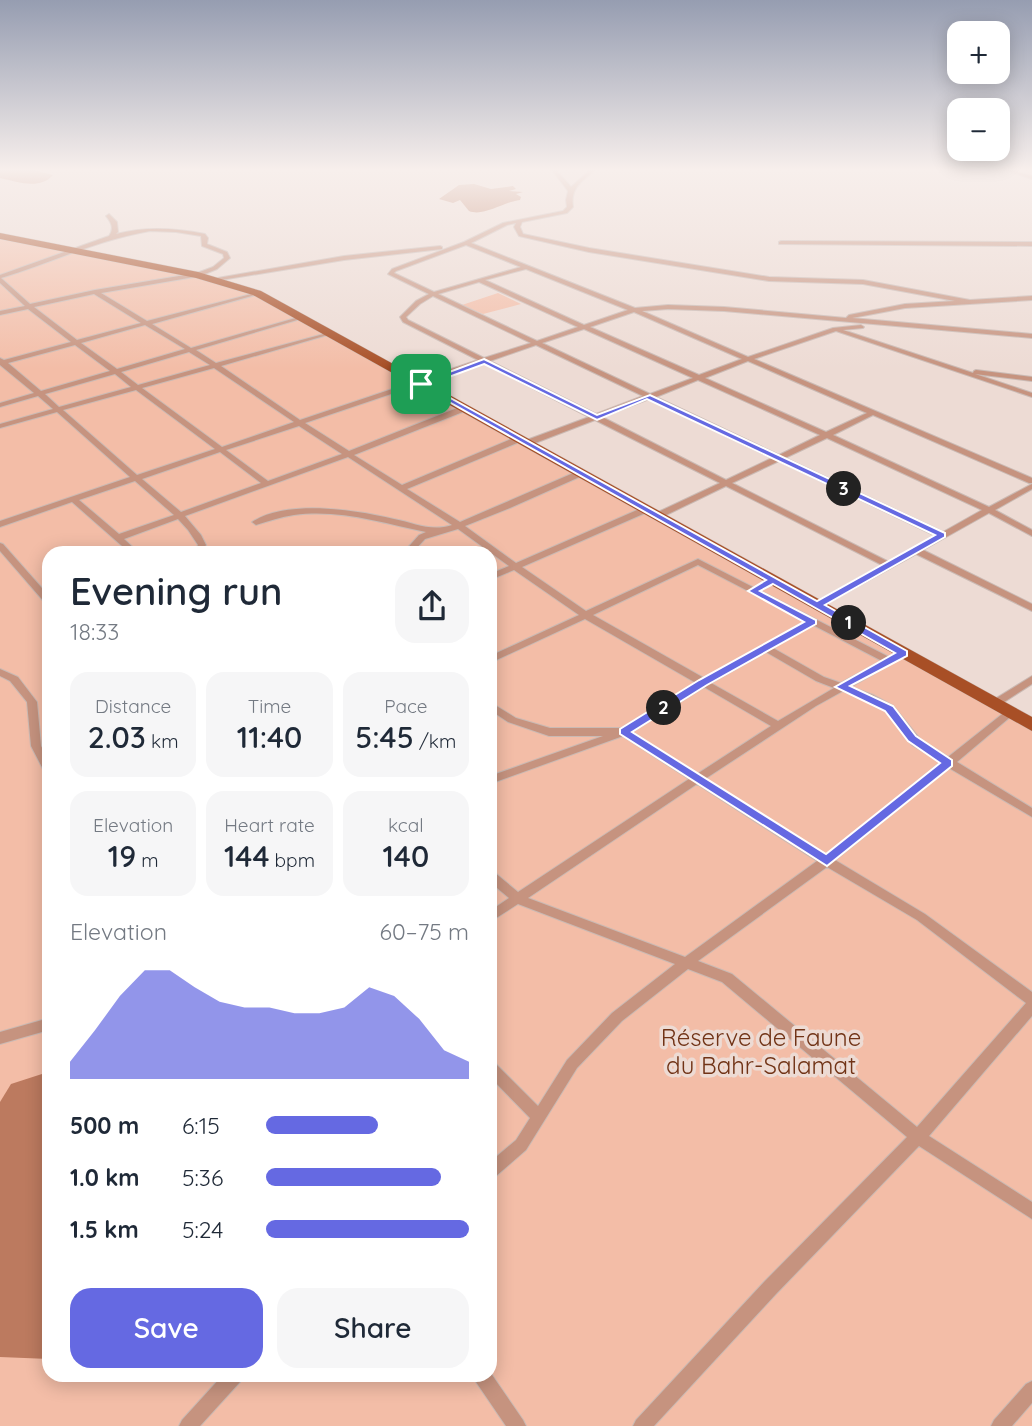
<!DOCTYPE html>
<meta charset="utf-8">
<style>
:root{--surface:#fff;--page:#f6f6f7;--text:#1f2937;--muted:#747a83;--accent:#6569e2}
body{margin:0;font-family:Quicksand,sans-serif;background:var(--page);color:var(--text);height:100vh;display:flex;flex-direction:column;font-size:26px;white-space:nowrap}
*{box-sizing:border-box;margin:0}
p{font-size:23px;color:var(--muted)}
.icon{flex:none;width:38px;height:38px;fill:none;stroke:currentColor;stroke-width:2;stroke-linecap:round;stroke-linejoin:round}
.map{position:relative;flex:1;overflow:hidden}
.sheet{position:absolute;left:42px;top:546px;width:455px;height:836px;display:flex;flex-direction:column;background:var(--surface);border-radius:21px;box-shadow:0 4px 18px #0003}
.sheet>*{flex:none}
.fabs{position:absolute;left:947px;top:21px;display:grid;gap:14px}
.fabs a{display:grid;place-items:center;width:63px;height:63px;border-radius:14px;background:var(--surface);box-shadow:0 4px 18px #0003;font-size:35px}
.pin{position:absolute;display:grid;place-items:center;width:60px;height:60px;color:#fff;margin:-30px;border-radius:14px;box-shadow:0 4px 10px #0006}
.km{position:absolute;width:35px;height:35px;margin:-18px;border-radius:50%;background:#222;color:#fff;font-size:19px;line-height:35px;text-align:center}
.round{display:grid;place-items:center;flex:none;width:74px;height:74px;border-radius:21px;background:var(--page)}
.headline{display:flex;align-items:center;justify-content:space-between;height:119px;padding:0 28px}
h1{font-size:38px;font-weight:600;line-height:52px}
.figures{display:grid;grid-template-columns:repeat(3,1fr);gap:10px;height:119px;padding:7px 28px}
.figures div{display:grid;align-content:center;border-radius:18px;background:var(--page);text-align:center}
.figures b{font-size:30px;font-weight:600}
.figures small{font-size:19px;font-weight:400}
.figures p{font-size:19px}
.chart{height:196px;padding:14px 28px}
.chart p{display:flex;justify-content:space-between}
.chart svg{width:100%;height:126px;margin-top:7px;fill:var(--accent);opacity:.7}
.button{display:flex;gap:14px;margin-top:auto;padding:14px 28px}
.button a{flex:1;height:80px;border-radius:21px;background:var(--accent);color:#fff;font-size:28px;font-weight:600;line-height:80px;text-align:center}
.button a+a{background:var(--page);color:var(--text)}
ul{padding:0 28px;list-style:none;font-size:23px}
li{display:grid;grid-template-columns:112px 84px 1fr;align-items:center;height:52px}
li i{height:18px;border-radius:9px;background:var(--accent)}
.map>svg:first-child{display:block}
.green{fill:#f3bda7;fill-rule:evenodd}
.water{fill:#bc7a5f}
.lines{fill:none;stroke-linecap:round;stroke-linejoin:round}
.minor-casing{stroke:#cabab4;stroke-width:2}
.primary-casing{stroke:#cabab4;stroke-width:1}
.minor{fill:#c6937f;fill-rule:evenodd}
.primary{fill:#a84f26;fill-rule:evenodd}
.route{fill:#6569e2;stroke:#fff;stroke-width:2;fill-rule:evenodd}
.labels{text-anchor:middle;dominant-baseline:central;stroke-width:7;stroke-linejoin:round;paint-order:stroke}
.near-park-label{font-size:24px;fill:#713316;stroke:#eddbd4}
</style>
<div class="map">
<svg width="1032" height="1426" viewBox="0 0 1032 1426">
<rect width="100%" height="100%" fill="#eddbd4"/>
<g class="green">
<path d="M 0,236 L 242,288 L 1032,725 L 1032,1426 L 0,1426 ZM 49,553 L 490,553 L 490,1376 L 49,1376 Z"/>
<path d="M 498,293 L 521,304 L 483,314 L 462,305 Z"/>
</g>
<g class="water">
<path d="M 0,170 L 33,170 L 53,175 C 40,190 18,182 0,178 Z"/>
<path d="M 474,184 L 491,189 L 513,186 L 516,189 L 509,191 L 523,192 L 516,194 L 521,197 L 520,200 C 503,202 484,217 469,211 L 460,200 L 453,203 L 439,199 L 459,185 Z"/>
<path d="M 45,1073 L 49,1074 L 49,1359 L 0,1357 L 0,1102 L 11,1084 Z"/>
</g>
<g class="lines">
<defs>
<g id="minor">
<path d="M 552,170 L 556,170 L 571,187 L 590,170 L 595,170 C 582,181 570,188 573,207 L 567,213 L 522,222 L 520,227 L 523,234 L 589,248 L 769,277 L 863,280 L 970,300 L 1032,296 L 1032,300 L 905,308 L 852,318 L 1032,334 L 1032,338 L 724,311 L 668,309 L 642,311 L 748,357 L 833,328 L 861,325 L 864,327 L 863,328 L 843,330 L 973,373 L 974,371 L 976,370 L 1032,377 L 1032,381 L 975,374 L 1032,393 L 1032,397 L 836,331 L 754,359 L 1032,478 L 1032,483 L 1029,483 L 873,415 L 833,435 L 989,507 L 1032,484 L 1032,489 L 995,510 L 1032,530 L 1032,536 L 989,513 L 923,550 L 1032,604 L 1032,611 L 916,554 L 820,607 L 814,607 L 812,605 L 814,603 L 882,565 L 726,486 L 662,517 L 656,517 L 656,513 L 720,483 L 595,420 L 530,445 L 524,445 L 524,441 L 589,417 L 483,363 L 305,423 L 349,451 L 462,406 L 468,406 L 468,410 L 354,455 L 402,485 L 516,437 L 522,437 L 522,441 L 407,489 L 460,522 L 578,471 L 584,471 L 584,475 L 510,508 L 465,526 L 516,563 L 644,507 L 650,507 L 650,511 L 522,567 L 586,611 L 698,559 L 889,657 L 900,651 L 906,651 L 908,653 L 906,655 L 851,687 L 873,695 L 893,706 L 920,739 L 948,757 L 1006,711 L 1014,711 L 1015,713 L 957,762 L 1032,808 L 1032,817 L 949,768 L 835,860 L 925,914 L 1032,992 L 1032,1016 L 929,1136 L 1032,1202 L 1032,1219 L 919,1146 L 776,1294 L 654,1426 L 633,1426 L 636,1420 L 764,1282 L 907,1137 L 722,982 L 688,969 L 622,1021 L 577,1068 L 526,1150 L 495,1177 L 490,1179 L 490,1162 L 516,1140 L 530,1118 L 490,1077 L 490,1061 L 495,1063 L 538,1106 L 567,1060 L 612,1013 L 675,964 L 518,904 L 490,922 L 490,911 L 509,898 L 490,882 L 490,870 L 494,872 L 518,892 L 689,779 L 623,736 L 490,784 L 490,776 L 603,736 L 549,736 L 508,722 L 490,710 L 490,702 L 516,718 L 550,728 L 622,728 L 696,683 L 585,619 L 490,663 L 490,656 L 579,615 L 514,570 L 490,580 L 490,574 L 509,566 L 458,529 L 425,539 L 412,553 L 403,553 L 419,535 L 426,532 C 382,523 340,509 294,515 C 281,517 269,521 256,525 L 252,522 C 287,499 355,510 394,519 C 415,523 431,532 452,525 L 348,457 L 185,516 L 201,535 L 206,545 L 201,553 L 193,553 L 198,545 L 188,530 L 178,519 L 124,539 L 139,553 L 130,553 L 72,502 L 0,527 L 0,521 L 130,477 L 57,412 L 0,428 L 0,424 L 53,409 L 38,396 L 0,407 L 0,403 L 34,393 L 0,365 L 0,358 L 4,360 L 71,342 L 28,309 L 0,315 L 0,311 L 25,306 L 0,283 L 0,275 L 109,236 C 114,229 112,223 106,216 L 109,214 L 117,222 L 118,232 L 116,234 C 146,226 175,228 205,234 L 208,238 L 207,244 L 227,252 L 230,258 L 217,269 L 200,276 L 101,293 L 147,321 L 259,292 L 259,294 L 152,324 L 191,348 L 299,317 L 304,318 L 196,350 L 216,363 L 331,332 L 331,334 L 221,366 L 300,420 L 478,360 L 403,322 L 400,317 L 416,301 L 429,294 L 388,274 L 392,269 L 464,242 L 503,223 L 563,211 L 567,207 L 566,200 L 568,191 ZM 516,223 L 514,227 L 519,236 L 589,252 L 769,281 L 863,284 L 955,301 L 905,304 L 849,315 L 846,318 L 724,307 L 668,305 L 635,308 L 471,243 L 507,225 ZM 150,231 L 176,232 L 201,236 L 202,246 L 223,254 L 224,258 L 213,267 L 197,273 L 95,290 L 30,304 L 1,278 C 51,263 97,240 150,231 ZM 466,245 L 521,267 L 434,292 L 394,273 L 396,271 ZM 526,269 L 628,310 L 584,325 L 485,280 ZM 479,282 L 578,327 L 537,341 L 438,294 ZM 94,294 L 141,323 L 77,340 L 34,307 ZM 433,296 L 531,343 L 484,358 L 408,320 L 406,317 L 420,304 ZM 634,312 L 742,359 L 699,375 L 590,327 ZM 145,325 L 185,349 L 117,369 L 81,343 ZM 584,329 L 693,378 L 650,394 L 542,343 ZM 75,345 L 110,371 L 41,391 L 8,363 ZM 536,345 L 643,396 L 596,414 L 490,361 ZM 189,352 L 210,365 L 138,385 L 121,372 ZM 748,361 L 867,413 L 826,432 L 705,378 ZM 214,368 L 294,422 L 222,447 L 142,388 ZM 115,374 L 131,387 L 59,407 L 45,394 ZM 698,380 L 820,435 L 779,455 L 656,397 ZM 136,390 L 215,449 L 137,475 L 63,410 ZM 649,399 L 772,458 L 726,480 L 602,417 ZM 299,426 L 342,454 L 268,481 L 226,450 ZM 827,438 L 982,510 L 943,532 L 785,458 ZM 220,452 L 261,483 L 181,512 L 142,479 ZM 779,461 L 936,536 L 889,562 L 732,483 ZM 135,481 L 174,515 L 119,534 L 79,500 ZM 698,565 L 806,621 L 704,678 L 593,615 ZM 813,625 L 882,661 L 841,683 L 824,677 L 773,648 ZM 766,652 L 816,681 L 834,688 L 778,721 L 711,683 ZM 704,687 L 771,726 L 697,774 L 632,732 ZM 843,691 L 865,699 L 885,710 L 912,745 L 941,762 L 826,855 L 705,779 L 816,706 ZM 697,784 L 817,861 L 685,957 L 528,898 ZM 827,867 L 917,920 L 1026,1003 L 917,1127 L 732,974 L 698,961 Z"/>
<path d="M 1005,170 L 1011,170 L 1032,176 L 1032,179 Z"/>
<path d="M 781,241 L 1032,242 L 1032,246 L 779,244 L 779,242 Z"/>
<path d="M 440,246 L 442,247 L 442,249 L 344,260 L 215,281 L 212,279 L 344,256 Z"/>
<path d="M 0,543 L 3,544 L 49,596 L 49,605 L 46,604 L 0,551 Z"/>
<path d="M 0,669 L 18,677 L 37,702 L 41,746 L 49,760 L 49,774 L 45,773 L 31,746 L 27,702 L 10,681 L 0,676 Z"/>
<path d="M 1032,676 L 1032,684 L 998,706 L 990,706 L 989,704 L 990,702 Z"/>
<path d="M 49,1018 L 49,1030 L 0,1044 L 0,1032 Z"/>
<path d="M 490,1372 L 523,1420 L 526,1426 L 506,1426 L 476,1382 L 473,1376 L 490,1376 Z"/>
<path d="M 222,1376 L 243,1376 L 240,1382 L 200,1426 L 179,1426 L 182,1420 Z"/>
<path d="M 1032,1381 L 1032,1403 L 1012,1426 L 991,1426 L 994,1420 L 1026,1384 Z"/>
</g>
<path id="primary" d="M 0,233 L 198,272 L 261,291 L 1032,717 L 1032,731 L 253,295 L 196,278 L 0,239 Z"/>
</defs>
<use href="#minor" class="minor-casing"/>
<use href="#primary" class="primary-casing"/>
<use href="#minor" class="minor"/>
<use href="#primary" class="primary"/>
</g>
<linearGradient id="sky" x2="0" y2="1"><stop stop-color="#969db1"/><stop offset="0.46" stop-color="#f7efec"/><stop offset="1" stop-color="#f7efec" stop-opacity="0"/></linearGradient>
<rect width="1032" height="369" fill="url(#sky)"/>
<path class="route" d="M 484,359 L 597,415 L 650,395 L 945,533 L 945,537 L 825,605 L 907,651 L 907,656 L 850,686 L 893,706 L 916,736 L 952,760 L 952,766 L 827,866 L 620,734 L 620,729 L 699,680 L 804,622 L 748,591 L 766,580 L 417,384 ZM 484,364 L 597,420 L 647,399 L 935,535 L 817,601 L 427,385 ZM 773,584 L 895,653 L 835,687 L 885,711 L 908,741 L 940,763 L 826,854 L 632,732 L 707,685 L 816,624 L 816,620 L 760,591 Z"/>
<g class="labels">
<g class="near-park-label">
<text x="761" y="1037">Réserve de Faune<tspan x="761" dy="28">du Bahr-Salamat</tspan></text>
</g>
</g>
</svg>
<div class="fabs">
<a>+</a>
<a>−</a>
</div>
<div class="pin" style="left:421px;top:384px;background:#1e9e55"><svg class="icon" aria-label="arrive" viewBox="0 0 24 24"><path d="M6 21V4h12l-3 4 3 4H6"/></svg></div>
<b class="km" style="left:849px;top:623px">1</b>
<b class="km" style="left:664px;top:708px">2</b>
<b class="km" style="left:844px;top:489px">3</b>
<section class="sheet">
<div class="headline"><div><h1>Evening run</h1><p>18:33</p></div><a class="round"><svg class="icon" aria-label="share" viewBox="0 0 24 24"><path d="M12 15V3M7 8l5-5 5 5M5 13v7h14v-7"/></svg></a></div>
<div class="figures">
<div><p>Distance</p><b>2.03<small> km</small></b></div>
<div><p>Time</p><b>11:40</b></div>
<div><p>Pace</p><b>5:45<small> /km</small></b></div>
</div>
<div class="figures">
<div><p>Elevation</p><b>19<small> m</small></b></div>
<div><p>Heart rate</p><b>144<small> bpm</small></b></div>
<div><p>kcal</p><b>140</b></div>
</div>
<div class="chart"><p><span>Elevation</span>60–75 m</p>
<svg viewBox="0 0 160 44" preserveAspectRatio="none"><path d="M0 44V38L10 27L20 15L30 6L40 6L50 12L60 17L70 19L80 19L90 21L100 21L110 19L120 12L130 15L140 23L150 34L160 38V44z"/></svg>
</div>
<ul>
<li><b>500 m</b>6:15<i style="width:55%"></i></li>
<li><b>1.0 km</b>5:36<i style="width:86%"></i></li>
<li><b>1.5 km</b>5:24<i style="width:100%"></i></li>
</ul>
<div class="button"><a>Save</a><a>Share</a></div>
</section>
</div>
